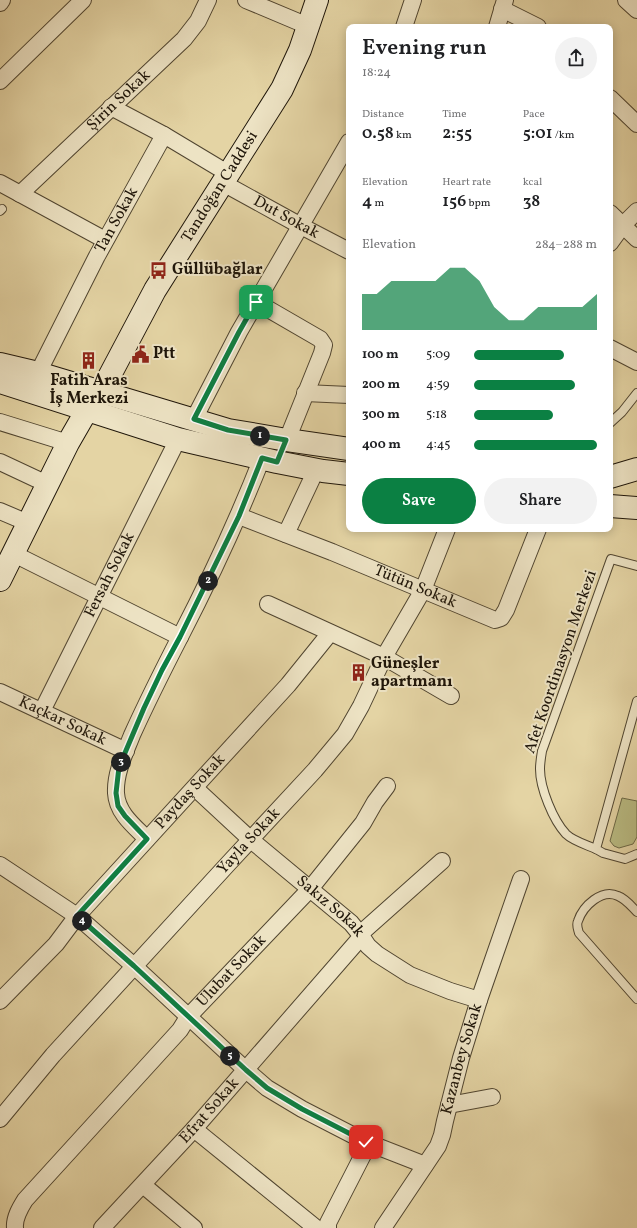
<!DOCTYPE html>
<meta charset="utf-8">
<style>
:root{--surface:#fff;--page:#f2f2f2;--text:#202124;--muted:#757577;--accent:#0b8043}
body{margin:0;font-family:Vollkorn,serif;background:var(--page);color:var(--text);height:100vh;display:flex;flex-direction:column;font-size:15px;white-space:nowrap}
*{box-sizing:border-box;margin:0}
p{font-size:13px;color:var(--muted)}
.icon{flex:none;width:22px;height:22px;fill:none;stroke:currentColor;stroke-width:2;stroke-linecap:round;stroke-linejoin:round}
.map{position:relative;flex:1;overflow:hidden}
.sheet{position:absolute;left:346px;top:24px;width:267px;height:508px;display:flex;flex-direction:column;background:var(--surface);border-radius:8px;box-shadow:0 2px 10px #0003}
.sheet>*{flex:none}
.pin{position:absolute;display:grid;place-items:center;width:34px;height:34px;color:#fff;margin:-17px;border-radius:8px;box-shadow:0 2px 6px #0006}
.km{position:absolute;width:20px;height:20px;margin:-10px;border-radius:50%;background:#222;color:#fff;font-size:11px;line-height:20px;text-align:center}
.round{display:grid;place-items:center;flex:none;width:42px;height:42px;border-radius:21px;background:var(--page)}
.summary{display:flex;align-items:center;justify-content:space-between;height:68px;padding:0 16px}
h1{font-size:22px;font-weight:600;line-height:30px}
.stats{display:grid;grid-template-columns:repeat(3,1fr);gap:6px;height:68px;padding:4px 16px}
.stats div{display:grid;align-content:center}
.stats b{font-size:17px;font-weight:600}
.stats small{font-size:11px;font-weight:400}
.stats p{font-size:11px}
.chart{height:112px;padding:8px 16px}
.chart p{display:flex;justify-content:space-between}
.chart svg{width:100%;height:72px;margin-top:4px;fill:var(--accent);opacity:.7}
.button{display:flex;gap:8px;margin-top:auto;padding:8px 16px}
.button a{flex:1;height:46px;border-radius:24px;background:var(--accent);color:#fff;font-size:16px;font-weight:600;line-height:46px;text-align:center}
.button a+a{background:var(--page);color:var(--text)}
ul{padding:0 16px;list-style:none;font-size:13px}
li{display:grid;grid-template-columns:64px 48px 1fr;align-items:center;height:30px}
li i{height:10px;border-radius:5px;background:var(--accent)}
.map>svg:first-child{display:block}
.green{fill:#b9bb82;stroke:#6c6846}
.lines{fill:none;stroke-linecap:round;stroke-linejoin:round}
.lane-casing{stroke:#504530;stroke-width:10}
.street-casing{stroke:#504530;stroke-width:18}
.secondary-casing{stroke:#1e1509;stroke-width:24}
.lane{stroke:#ede3c4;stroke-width:8}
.street{stroke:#ede3c4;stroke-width:16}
.secondary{stroke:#ede3c4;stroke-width:22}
.route-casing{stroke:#fff;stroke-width:8}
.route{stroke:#0b8043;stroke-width:5}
.labels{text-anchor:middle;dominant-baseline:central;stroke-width:4;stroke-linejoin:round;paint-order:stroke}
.street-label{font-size:16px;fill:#1e1509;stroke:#ede3c4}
.poi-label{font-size:16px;font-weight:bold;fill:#1e1509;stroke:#ede3c4;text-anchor:start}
</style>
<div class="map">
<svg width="637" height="1228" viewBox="0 0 637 1228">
<rect width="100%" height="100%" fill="#e4d4a4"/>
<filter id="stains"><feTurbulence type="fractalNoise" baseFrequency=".005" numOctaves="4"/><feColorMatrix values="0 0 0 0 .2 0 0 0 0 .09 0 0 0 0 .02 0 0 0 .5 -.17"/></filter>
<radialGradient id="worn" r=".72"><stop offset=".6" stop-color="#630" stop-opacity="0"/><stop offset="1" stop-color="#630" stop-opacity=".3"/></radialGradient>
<path class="green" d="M 622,798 L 637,801 L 637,837 L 633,844 L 619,848 L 614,846 L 610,841 Z"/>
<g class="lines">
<defs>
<g id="lane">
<path d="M 0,211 L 2,209"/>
<path d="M 610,423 L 622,412 L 637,393"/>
<path d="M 637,701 L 596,849 L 603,853 L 625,859 L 637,854"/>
<path d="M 596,849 C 587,845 573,841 566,834 C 553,820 540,788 540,769 C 540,763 541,757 542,751 L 611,559 L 637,566"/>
<path d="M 637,912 C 631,906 626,899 618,896 C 602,888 583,906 578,921 C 576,925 578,929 579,933 L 637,999"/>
</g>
<g id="street">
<path d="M 246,0 L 308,26"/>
<path d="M 626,0 L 637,10"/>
<path d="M 0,3 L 2,0"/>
<path d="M 502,9 L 538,27"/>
<path d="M 404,27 L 413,0"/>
<path d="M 497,27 L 505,0"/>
<path d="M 0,81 L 83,0"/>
<path d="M 610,98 L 637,124"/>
<path d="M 111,107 L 164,135"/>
<path d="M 0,183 L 105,240"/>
<path id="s1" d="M 223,183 L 301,226 L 349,251"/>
<path id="s2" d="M 20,194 L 184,39 L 198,21 L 208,0"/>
<path d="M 610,213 L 637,239"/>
<path d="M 610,243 L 623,225 L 637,211"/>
<path d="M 256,302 L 320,339 L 324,345 L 322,353 L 287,440"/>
<path d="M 610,348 L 637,362"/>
<path id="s3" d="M 38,373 L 97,256 L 164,135 L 229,174"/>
<path d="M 305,393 L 349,395"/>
<path d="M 194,419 L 239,332 L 349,142"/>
<path d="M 0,422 L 68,443"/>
<path d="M 0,462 L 47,484"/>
<path d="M 0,511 L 28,523"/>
<path id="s4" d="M 239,516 L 332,552 L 495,620 L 501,618 L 506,610 L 538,529"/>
<path d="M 286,534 L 316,470"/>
<path d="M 14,554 L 180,637"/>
<path d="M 268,604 L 384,657 L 451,696"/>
<path id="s5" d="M 0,692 L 126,751"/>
<path id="s6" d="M 42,711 L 178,439"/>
<path id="s7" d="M 195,788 L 251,840 L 351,923 L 360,934 L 368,946 L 377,954 L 410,975 L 450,991 L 479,1000"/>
<path d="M 147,839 C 134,826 117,813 116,793 C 115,773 125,753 132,735 C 147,702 163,670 180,637 C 210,579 238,519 262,458"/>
<path d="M 0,865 L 77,916 L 134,966 L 246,1070 L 267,1088 L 302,1109 L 366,1142 L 425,1165"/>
<path d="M 360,934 L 442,861"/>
<path id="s8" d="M 0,1001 L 56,944 L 77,916 L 288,685 L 330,633"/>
<path d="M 449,1105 L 492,1097"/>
<path id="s9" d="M 0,1119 L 53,1055 L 227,865 L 315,770 L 345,734 L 361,706 L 384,657 L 423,590 L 447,529"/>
<path d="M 194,1129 L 316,1228"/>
<path d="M 143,1185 L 194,1228"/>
<path id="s10" d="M 15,1228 C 14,1218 20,1208 25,1200 L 180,1030 L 188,1017 L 310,889 L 363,823 L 375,802 L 387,786"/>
<path id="s11" d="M 102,1228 L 194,1129 L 362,936"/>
<path d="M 328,1228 L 328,1223 L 369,1143"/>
<path id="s12" d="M 383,1228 L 438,1146 L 442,1135 L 445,1121 L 461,1058 L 479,1000 L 521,879"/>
</g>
<g id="secondary">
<path d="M 0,364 L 38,373 L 228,430 L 287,440 L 349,449"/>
<path d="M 0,382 L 178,439 L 277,462 L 323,471 L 349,474"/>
<path d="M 610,477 L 637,469"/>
<path d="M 610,506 L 637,508"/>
<path id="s13" d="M 0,580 L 68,443 L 87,410 L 101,392 L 155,290 L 282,89 L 300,50 L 317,0"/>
</g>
</defs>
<use href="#lane" class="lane-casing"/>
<use href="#street" class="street-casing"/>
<use href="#secondary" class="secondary-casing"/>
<use href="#lane" class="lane"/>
<use href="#street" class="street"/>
<use href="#secondary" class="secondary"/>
</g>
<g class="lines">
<defs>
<path id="route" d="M 256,302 L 239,332 L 194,419 L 228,430 L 286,440 L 277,462 L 262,458 L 239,516 L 180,637 L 162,670 L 144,708 L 119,767 L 116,793 L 118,806 L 125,816 L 147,839 L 77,916 L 134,966 L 246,1070 L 267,1088 L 302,1109 L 366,1142"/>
</defs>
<use href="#route" class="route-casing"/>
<use href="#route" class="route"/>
</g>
<defs>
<symbol id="bus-bare" viewBox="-9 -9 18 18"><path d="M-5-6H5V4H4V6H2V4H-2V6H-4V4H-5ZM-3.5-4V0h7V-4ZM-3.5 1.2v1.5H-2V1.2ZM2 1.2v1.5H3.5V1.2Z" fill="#8f2418" stroke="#ede3c4" stroke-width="2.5" paint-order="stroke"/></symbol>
<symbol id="civic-bare" viewBox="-9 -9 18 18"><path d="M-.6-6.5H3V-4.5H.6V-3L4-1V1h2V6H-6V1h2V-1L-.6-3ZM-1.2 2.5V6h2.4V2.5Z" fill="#8f2418" stroke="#ede3c4" stroke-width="2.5" paint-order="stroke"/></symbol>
<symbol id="building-bare" viewBox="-9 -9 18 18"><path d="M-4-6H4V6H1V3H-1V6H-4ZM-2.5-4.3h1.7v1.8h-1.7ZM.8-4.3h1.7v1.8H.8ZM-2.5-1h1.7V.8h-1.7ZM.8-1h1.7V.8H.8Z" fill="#8f2418" stroke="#ede3c4" stroke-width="2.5" paint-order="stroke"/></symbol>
</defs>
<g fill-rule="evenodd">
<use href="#bus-bare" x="146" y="258" width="25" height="25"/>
<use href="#civic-bare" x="128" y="342" width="25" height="25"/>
<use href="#building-bare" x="76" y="348" width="25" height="25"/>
<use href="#building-bare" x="346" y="660" width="25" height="25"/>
</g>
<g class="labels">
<g class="street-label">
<text stroke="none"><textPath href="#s2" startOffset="136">Şirin Sokak</textPath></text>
<text stroke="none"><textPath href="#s13" startOffset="451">Tandoğan Caddesi</textPath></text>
<text stroke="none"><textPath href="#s1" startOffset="72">Dut Sokak</textPath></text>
<text stroke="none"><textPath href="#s3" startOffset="172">Tan Sokak</textPath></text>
<text stroke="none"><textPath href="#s6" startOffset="152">Fersah Sokak</textPath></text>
<text stroke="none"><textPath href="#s4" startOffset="190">Tütün Sokak</textPath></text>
<text transform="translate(561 662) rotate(-71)">Afet Koordinasyon Merkezi</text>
<text stroke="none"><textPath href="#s5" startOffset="69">Kaçkar Sokak</textPath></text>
<text stroke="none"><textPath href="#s8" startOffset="283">Paydaş Sokak</textPath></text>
<text stroke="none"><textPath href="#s9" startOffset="373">Yayla Sokak</textPath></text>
<text stroke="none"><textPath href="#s7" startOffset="180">Sakız Sokak</textPath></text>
<text stroke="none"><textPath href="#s10" startOffset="339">Ulubat Sokak</textPath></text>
<text stroke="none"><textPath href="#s12" startOffset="189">Kazanbey Sokak</textPath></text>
<text stroke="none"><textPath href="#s11" startOffset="159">Efrat Sokak</textPath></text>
</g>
<g class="poi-label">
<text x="172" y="270">Güllübağlar</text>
<text x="153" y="354">Ptt</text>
<text x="89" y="381" text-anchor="middle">Fatih Aras<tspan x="89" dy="18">İş Merkezi</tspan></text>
<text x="371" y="664">Güneşler<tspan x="371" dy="18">apartmanı</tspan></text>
</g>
</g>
<rect width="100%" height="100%" filter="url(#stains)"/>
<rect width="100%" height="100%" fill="url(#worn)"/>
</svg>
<div class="pin" style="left:256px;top:302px;background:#1e9e55"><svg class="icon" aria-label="arrive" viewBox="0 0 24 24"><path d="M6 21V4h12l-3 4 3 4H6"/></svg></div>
<div class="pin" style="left:366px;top:1142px;background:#d93025"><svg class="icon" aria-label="check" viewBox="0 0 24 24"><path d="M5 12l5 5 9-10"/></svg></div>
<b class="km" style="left:260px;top:436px">1</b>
<b class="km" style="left:208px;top:581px">2</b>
<b class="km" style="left:121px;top:762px">3</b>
<b class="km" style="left:82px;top:921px">4</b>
<b class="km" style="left:230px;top:1056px">5</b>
<section class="sheet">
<div class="summary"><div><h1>Evening run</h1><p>18:24</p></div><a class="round"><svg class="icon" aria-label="share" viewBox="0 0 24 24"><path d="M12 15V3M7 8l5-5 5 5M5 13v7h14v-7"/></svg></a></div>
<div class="stats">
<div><p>Distance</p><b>0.58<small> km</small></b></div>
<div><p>Time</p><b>2:55</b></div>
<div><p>Pace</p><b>5:01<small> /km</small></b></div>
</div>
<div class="stats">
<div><p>Elevation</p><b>4<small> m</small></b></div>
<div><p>Heart rate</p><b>156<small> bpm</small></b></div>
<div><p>kcal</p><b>38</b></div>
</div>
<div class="chart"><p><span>Elevation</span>284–288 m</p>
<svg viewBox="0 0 160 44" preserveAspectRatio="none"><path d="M0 44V22L10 22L20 14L30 14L40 14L50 14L60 6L70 6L80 14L90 30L100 38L110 38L120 30L130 30L140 30L150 30L160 22V44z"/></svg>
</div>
<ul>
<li><b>100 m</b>5:09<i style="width:73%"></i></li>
<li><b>200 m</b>4:59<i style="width:82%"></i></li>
<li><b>300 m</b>5:18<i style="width:64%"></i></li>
<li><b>400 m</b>4:45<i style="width:100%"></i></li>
</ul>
<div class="button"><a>Save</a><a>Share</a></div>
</section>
</div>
